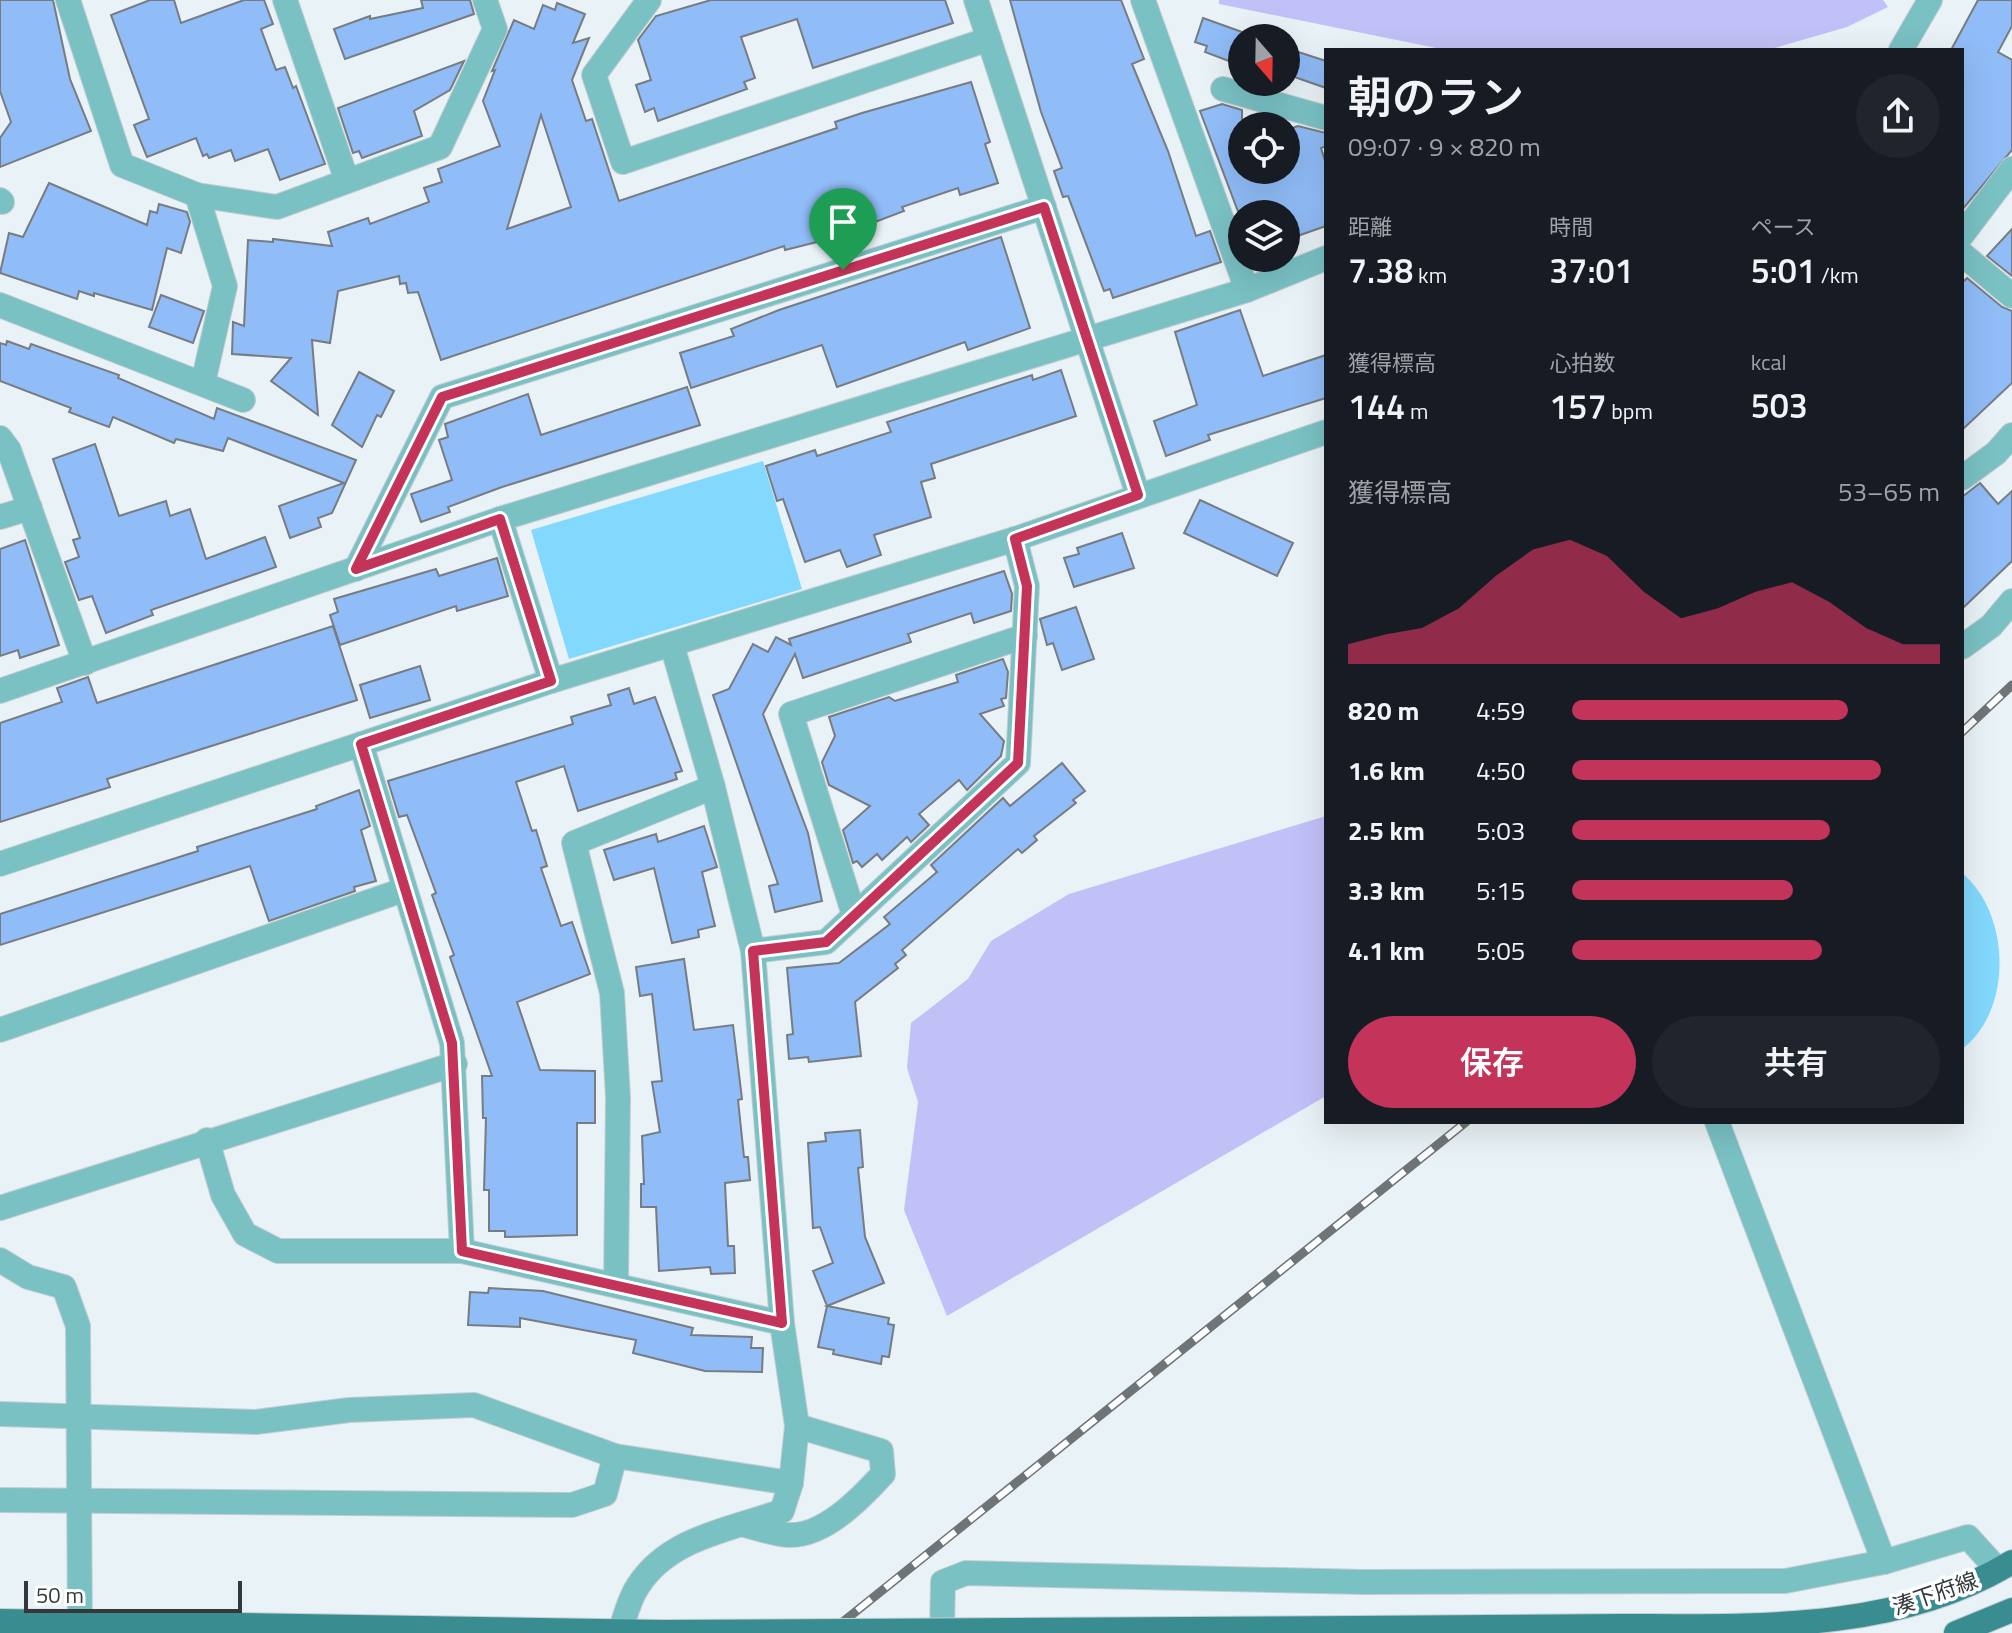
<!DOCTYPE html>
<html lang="ja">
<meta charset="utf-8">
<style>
:root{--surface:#171b24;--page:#20242c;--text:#f1f3f6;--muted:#9ea1a6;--accent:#c4345a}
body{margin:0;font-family:"Titillium Web","Noto Sans JP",sans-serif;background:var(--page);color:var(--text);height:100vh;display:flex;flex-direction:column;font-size:30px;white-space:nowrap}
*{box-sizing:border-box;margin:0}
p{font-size:26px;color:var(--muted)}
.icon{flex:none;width:44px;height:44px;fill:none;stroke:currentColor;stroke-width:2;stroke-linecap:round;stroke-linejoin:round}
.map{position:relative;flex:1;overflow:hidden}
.panel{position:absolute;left:1324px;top:48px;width:640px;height:1076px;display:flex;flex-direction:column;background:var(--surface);border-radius:0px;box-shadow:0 8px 32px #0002}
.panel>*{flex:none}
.needle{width:52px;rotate:160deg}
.buttons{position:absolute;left:1228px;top:24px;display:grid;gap:16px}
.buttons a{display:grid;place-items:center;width:72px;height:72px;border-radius:50%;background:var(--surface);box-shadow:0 8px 32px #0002;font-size:40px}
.scale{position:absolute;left:24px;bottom:20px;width:218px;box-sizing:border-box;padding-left:8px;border:4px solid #353839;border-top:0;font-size:22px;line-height:28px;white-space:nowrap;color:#353839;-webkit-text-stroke:6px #fcfeff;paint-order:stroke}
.pin{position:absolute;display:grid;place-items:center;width:68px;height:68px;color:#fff;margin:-82px -34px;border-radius:50% 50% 50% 0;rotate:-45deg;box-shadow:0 0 8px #0007}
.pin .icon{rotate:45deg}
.round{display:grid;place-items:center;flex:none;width:84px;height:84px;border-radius:42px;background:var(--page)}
.overview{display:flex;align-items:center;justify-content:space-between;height:136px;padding:0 24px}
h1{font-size:44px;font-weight:600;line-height:60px}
.figures{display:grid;grid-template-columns:repeat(3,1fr);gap:12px;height:136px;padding:8px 24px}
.figures div{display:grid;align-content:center}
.figures b{font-size:34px;font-weight:600}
.figures small{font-size:22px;font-weight:400}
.figures p{font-size:22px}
.chart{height:224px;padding:16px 24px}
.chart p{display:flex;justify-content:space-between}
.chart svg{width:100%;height:144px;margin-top:8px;fill:var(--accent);opacity:.7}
.primary-button{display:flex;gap:16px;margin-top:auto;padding:16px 24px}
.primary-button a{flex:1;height:92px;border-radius:48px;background:var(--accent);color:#fff;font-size:32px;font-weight:600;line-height:92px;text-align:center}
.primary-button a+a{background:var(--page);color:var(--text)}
ul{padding:0 24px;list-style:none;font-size:26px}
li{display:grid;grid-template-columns:128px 96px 1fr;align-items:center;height:60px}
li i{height:20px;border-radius:10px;background:var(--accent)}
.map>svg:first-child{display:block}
.green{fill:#83d8fd}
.water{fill:#c1c1f8}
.building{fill:#90bcf7;stroke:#777c82;stroke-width:2;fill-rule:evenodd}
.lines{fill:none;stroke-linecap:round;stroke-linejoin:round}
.minor-casing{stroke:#c5cdd0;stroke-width:26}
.major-casing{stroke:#c5cdd0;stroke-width:26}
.minor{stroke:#7ac1c4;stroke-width:24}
.major{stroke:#398d91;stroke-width:24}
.rail-casing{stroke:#6f7476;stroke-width:9}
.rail{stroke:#fcfeff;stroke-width:6;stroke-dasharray:18;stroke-linecap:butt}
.major-bridge-casing{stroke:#c5cdd0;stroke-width:26;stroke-linecap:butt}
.major-bridge{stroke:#398d91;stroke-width:24}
.route-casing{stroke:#fff;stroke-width:16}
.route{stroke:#c4345a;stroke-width:10}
.labels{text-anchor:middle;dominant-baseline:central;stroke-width:7;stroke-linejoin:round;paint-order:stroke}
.street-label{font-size:22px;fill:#353839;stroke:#fcfeff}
</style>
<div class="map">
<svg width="2012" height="1633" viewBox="0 0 2012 1633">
<rect width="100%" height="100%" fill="#e9f2f6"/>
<g class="green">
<path d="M 763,461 L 802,589 L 569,659 L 531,530 Z"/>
<path d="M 1962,873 C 2012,915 2012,1012 1962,1049 Z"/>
</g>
<g class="water">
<path d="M 1219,0 L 1883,0 L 1888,7 L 1847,27 L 1768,50 L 1446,50 L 1219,4 Z"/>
<path d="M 1326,816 L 1326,1096 L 947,1316 L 904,1210 L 918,1102 L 907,1068 L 911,1023 L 968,979 L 991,941 L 1069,894 Z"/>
</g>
<g class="building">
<path d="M 0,0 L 53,0 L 70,79 L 91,131 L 0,167 L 0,138 L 11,122 L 0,91 Z"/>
<path d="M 150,0 L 174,0 L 181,23 L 244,0 L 264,0 L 273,24 L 261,29 L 276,70 L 285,67 L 293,88 L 296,86 L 325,164 L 280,180 L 268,149 L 235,161 L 231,150 L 209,158 L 207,154 L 203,156 L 196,138 L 147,157 L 134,125 L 149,119 L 111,15 Z"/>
<path d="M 421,0 L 470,0 L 474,14 L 345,59 L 334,29 L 370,16 L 370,19 L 423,8 Z"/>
<path d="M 711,0 L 945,0 L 953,23 L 813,68 L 797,19 L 741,37 L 755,78 L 744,82 L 747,89 L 658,121 L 654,108 L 645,112 L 636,85 L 651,80 L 638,40 L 656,16 Z"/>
<path d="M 1010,0 L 1121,0 L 1144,59 L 1132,64 L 1168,151 L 1196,236 L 1210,231 L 1221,262 L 1113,298 L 1110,289 L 1104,291 L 1068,196 L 1063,197 L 1054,171 L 1062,168 L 1041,112 Z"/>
<path d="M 1978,0 L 2012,0 L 2012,26 L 1998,52 L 2012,60 L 2012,150 L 1962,210 L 1962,50 L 1951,50 Z"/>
<path d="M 557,3 L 585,14 L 573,43 L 589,38 L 572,80 L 586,121 L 592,119 L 619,201 L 837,128 L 835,122 L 862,113 L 971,82 L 990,142 L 985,144 L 998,183 L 960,195 L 958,188 L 902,207 L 904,211 L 833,238 L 785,250 L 784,246 L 441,360 L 418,292 L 408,293 L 406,283 L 400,284 L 399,276 L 338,291 L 330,343 L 312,340 L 318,415 L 271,381 L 291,358 L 232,354 L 233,322 L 244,326 L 248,240 L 273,242 L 273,239 L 332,246 L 328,232 L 368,218 L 370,224 L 429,202 L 424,188 L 442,182 L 438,169 L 500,146 L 483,101 L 495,70 L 492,71 L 514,20 L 534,29 L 543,5 L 555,10 ZM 541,115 L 571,207 L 507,229 Z"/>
<path d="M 1203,18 L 1242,32 L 1242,66 L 1205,52 L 1207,46 L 1195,42 Z"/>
<path d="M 1286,48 L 1326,61 L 1326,88 L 1286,74 Z"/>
<path d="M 464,61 L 450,90 L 414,111 L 422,136 L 362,158 L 359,151 L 353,153 L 338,108 Z"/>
<path d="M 1222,104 L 1242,110 L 1242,170 L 1286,170 L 1286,130 L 1298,126 L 1326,133 L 1326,146 L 1321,148 L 1326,164 L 1326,226 L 1286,240 L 1286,214 L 1239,214 L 1200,111 Z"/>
<path d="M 49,183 L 147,225 L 150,211 L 157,213 L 159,204 L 187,212 L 190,222 L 181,253 L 167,248 L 152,310 L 94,293 L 94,296 L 79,291 L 77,299 L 0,273 L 9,233 L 23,237 Z"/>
<path d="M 2012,229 L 2012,276 L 1987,256 Z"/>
<path d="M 1001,237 L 1030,328 L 968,350 L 965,342 L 837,387 L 822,345 L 691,388 L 680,353 L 734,336 L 731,329 L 779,310 Z"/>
<path d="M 1967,278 L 2002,307 L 2012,311 L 2012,383 L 1962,430 L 1962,283 Z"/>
<path d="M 161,295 L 204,311 L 193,343 L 149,327 Z"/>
<path d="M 1240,310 L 1263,376 L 1326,355 L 1326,398 L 1208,435 L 1210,440 L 1166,456 L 1154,421 L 1197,405 L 1175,332 Z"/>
<path d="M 7,341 L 29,349 L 31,344 L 119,375 L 118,378 L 214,419 L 217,408 L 356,460 L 332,513 L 318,518 L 321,527 L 290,538 L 279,506 L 344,483 L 228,438 L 223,451 L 176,439 L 174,443 L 113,417 L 109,427 L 69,412 L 71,408 L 0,381 L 0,343 L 6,345 Z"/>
<path d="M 1061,370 L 1076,416 L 931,464 L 935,478 L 921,482 L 931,517 L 874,535 L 881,555 L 847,567 L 840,550 L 805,562 L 783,499 L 777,501 L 766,466 L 815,450 L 817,456 L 891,432 L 887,422 L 1032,375 L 1033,380 Z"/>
<path d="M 359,372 L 394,391 L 381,417 L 377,415 L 362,447 L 332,425 Z"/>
<path d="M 687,387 L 700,425 L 502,487 L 448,507 L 450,512 L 421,522 L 411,494 L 452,480 L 439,440 L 448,437 L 445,424 L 528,394 L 541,435 Z"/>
<path d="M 95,444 L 119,516 L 166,501 L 170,516 L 190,509 L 206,559 L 265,537 L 276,567 L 151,610 L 153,615 L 106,633 L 92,596 L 79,600 L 65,562 L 79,557 L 73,540 L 80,538 L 53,459 Z"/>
<path d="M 1980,483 L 1998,504 L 2012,491 L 2012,561 L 1962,609 L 1962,497 Z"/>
<path d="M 1200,500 L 1293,543 L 1277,576 L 1184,533 Z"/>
<path d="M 1122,533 L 1134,568 L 1074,587 L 1064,558 L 1079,554 L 1077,548 Z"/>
<path d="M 25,540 L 59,645 L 20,658 L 18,650 L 0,656 L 0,549 Z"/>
<path d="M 497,558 L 508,596 L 457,611 L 456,606 L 340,645 L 330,615 L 338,612 L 334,599 L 436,569 L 439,576 Z"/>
<path d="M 1004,571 L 1012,594 L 1011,611 L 974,623 L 971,613 L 908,634 L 911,642 L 803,678 L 795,654 L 763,714 L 808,833 L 822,901 L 775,912 L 769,886 L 778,884 L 713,695 L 729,689 L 753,644 L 768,652 L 776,637 L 791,645 L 789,639 Z"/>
<path d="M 1076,607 L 1094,659 L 1062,670 L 1053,643 L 1047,645 L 1040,619 Z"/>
<path d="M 333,626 L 357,700 L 107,779 L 110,787 L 0,822 L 0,723 L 62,702 L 57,688 L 88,677 L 97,703 Z"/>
<path d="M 1003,659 L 1008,672 L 1006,698 L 1001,699 L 1004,706 L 980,714 L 1004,741 L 1001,756 L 967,790 L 959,780 L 919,814 L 929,825 L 911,842 L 907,837 L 882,860 L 877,854 L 862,867 L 857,861 L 853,863 L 843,830 L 870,806 L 829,785 L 822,762 L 835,736 L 829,717 L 889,697 L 895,701 L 958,682 L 956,675 Z"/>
<path d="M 420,666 L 430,700 L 370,718 L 360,685 Z"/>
<path d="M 629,688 L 634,704 L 655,697 L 682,771 L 675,773 L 677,779 L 578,811 L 564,766 L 516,782 L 532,831 L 536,830 L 547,866 L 541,868 L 561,926 L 572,922 L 590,974 L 517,1002 L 540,1070 L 595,1071 L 595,1123 L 577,1123 L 577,1235 L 505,1237 L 505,1231 L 489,1231 L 489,1190 L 484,1190 L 486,1118 L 483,1118 L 482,1076 L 492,1076 L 450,957 L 454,955 L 432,895 L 436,893 L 407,815 L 399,817 L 388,781 L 573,724 L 571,717 L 611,705 L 608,695 Z"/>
<path d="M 1062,763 L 1085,791 L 1073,800 L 1076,803 L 1034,836 L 1037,840 L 1022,853 L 1018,849 L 902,950 L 906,955 L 895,964 L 898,968 L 855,1002 L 861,1056 L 809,1062 L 808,1057 L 789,1059 L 787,1035 L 793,1034 L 787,968 L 839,963 L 890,924 L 884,917 L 937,872 L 931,865 L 1003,798 L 1010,806 Z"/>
<path d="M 359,790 L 370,826 L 361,830 L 376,881 L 354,887 L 355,891 L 269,921 L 250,866 L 0,945 L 0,914 L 198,851 L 197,847 L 317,809 L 316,806 Z"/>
<path d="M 704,826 L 717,867 L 702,872 L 715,926 L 698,930 L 699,937 L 672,943 L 654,868 L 614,880 L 604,850 L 656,834 L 658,842 Z"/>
<path d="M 684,959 L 694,1030 L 733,1025 L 742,1099 L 738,1100 L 744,1157 L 748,1157 L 750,1180 L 725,1183 L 728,1246 L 734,1246 L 735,1273 L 711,1274 L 710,1267 L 659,1271 L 656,1207 L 641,1207 L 641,1184 L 644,1184 L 642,1136 L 660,1132 L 652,1082 L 662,1081 L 652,994 L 640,996 L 636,967 Z"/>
<path d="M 860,1130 L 863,1167 L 858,1168 L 865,1237 L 884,1283 L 827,1306 L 889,1318 L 888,1324 L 894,1325 L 889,1357 L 882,1356 L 881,1364 L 833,1354 L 834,1350 L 818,1347 L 827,1306 L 813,1271 L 833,1263 L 820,1227 L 813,1228 L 808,1143 L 826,1141 L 825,1133 Z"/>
<path d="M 489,1288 L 543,1291 L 693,1328 L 691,1335 L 752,1337 L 751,1348 L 763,1348 L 762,1372 L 705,1371 L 633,1353 L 636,1340 L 520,1318 L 520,1327 L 468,1325 L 470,1292 L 488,1293 Z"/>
</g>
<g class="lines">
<defs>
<g id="minor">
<path d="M 68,0 L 122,165 L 197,195 L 277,207 L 440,147 L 495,29 L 485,0"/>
<path d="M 285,0 L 347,181"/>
<path d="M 649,0 L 594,75 L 623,162 L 989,39"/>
<path d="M 976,0 L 1138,495"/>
<path d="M 1143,0 L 1247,290"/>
<path d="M 1901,50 L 1930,0"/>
<path d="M 1223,89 L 1326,118"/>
<path d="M 197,195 L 225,286 L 203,383"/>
<path d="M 0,200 L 2,202"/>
<path d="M 1962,235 L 2012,169"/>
<path d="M 1962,254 L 2012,296"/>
<path d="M 0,305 L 243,400"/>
<path d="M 0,438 L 9,450 L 85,663"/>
<path d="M 1962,478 L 1996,453 L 2012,435"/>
<path d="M 0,517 L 30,508"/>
<path d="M 500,519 L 551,681"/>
<path d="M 356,569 L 442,397 L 1044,207"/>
<path d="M 1962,647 L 1991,626 L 2012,601"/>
<path d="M 0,691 L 500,519 L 1247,290 L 1326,258"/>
<path d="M 361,744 L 452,1043 L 462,1251"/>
<path d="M 0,864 L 551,681 L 1015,539 L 1326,432"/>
<path d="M 854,915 L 791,714 L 1025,636"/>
<path d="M 753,951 L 826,942 L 1018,763 L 1027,586 L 1015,539"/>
<path d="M 0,1030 L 403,890"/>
<path d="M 1717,1122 L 1884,1562"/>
<path d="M 207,1140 L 223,1195 L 245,1234 L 278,1251 L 462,1251 L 782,1323"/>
<path d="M 0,1208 L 455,1064"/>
<path d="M 0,1260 L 28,1277 L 64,1287 L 78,1326 L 80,1633"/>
<path d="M 616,1284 L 618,1097 L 612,993 L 574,843 L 713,787"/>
<path d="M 0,1414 L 256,1422 L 349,1410 L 474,1405 L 615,1456 L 791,1483"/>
<path d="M 0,1500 L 572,1505 L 605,1494 L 615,1456"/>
<path d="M 744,1525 C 758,1528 773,1534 788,1535 C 824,1537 861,1498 883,1474 L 881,1451 L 797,1426"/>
<path d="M 620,1632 C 625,1617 629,1599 638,1586 C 669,1537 731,1530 782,1511 L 791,1483 L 797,1426 L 782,1323 L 753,951 L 713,787 L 672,645"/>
<path d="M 942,1633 L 943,1582 L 966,1573 L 1364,1582 L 1785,1581 L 1884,1562 L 1968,1537 L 1998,1570"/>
</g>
<g id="major">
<path d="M 0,1621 L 662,1632"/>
<path d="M 1357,1628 C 1445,1627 1532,1627 1620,1626 C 1751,1626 1896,1633 2012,1562"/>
<path d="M 1956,1633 L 2012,1610"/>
</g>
</defs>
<use href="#minor" class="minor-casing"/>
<use href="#major" class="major-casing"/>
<use href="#minor" class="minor"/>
<use href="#major" class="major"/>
<defs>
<g id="rail">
<path d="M 1962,732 L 2012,685"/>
<path d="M 829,1633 L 1466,1122"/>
</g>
</defs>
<use href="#rail" class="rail-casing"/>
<use href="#rail" class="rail"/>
<defs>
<path id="major-bridge" d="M 662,1632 L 1357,1628"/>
</defs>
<use href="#major-bridge" class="major-bridge-casing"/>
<use href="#major-bridge" class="major-bridge"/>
</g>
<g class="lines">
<defs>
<path id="route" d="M 1044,207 L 1138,495 L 1015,539 L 1027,586 L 1018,763 L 826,942 L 753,951 L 782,1323 L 462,1251 L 452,1043 L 361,744 L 551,681 L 500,519 L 356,569 L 442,397 Z"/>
</defs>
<use href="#route" class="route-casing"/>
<use href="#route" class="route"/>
</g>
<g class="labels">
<g class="street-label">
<text transform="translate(1935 1593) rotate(-19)">湊下府線</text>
</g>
</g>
</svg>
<div class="buttons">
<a><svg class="needle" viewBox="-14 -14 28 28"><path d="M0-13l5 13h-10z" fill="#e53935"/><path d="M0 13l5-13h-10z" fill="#9ea1a6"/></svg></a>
<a><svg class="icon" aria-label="locate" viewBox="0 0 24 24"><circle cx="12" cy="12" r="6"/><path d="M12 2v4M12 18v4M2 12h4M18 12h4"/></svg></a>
<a><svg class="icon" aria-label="layers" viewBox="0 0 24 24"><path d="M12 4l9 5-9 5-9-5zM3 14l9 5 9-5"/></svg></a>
</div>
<div class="scale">50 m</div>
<div class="pin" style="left:843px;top:270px;background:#1e9e55"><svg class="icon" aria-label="arrive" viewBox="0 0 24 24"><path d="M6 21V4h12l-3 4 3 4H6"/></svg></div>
<section class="panel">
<div class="overview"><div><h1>朝のラン</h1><p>09:07 · 9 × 820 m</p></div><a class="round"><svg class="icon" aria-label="share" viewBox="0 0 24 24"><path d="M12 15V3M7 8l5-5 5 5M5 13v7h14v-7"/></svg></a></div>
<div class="figures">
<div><p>距離</p><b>7.38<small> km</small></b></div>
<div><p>時間</p><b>37:01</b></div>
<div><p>ペース</p><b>5:01<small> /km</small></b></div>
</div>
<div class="figures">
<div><p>獲得標高</p><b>144<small> m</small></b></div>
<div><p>心拍数</p><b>157<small> bpm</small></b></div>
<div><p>kcal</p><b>503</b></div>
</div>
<div class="chart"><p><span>獲得標高</span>53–65 m</p>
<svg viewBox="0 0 160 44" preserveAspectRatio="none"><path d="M0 44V38L10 35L20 33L30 27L40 17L50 9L60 6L70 11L80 22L90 30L100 27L110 22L120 19L130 25L140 33L150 38L160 38V44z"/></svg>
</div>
<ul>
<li><b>820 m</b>4:59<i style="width:75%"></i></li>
<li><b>1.6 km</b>4:50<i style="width:84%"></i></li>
<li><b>2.5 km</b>5:03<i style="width:70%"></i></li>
<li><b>3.3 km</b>5:15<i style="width:60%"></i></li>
<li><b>4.1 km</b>5:05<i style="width:68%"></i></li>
</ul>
<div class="primary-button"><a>保存</a><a>共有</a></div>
</section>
</div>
